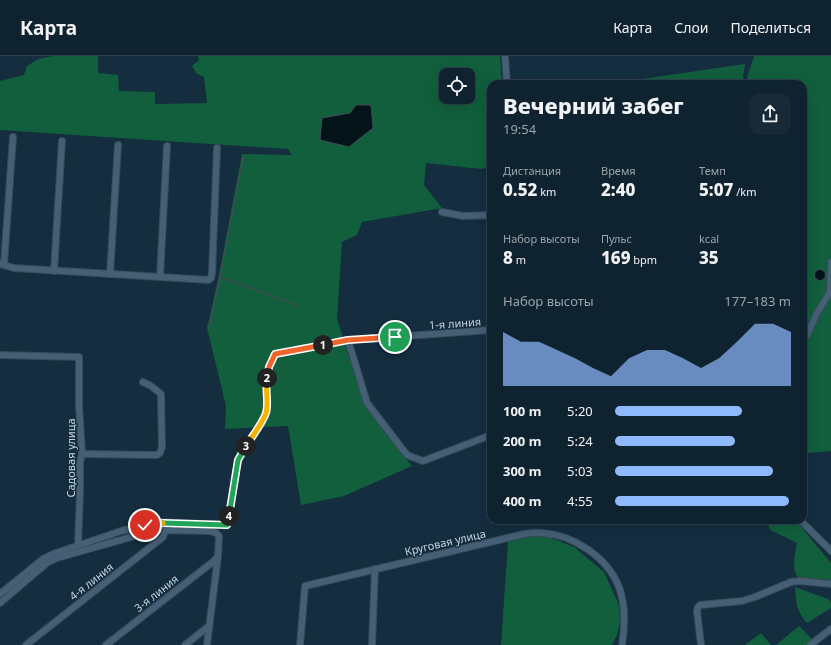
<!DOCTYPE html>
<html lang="ru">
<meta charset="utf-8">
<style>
:root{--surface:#0f222f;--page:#182a37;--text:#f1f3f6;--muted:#9ba4aa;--line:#2f3f4b;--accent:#8eb9fc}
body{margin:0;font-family:"Noto Sans",sans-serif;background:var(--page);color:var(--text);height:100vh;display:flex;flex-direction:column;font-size:15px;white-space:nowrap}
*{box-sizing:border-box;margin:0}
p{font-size:13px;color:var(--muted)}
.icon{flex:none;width:22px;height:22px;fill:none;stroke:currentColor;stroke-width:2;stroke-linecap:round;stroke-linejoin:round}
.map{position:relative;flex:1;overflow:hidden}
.panel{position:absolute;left:487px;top:24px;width:320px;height:444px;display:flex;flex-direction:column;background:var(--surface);border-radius:12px;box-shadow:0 4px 16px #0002,0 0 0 1px var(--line)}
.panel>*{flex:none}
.fabs{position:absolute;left:439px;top:12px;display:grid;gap:8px}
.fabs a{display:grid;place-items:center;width:36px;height:36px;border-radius:8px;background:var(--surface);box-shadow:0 4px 16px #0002,0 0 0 1px var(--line);font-size:20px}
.pin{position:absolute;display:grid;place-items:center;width:34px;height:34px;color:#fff;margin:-17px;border:2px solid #fff;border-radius:50%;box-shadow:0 1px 4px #0007}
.km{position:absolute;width:20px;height:20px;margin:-10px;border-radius:50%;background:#222;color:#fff;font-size:11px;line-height:20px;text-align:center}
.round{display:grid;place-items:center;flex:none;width:42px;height:42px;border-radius:12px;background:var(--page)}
.head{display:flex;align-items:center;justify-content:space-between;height:68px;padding:0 16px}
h1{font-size:22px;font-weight:800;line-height:30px}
.figures{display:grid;grid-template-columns:repeat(3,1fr);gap:6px;height:68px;padding:4px 16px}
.figures div{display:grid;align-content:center}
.figures b{font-size:17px;font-weight:800}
.figures small{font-size:11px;font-weight:400}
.figures p{font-size:11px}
.chart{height:112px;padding:8px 16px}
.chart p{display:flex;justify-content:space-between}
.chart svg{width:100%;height:72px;margin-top:4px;fill:var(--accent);opacity:.7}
ul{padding:0 16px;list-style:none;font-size:13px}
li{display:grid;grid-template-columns:64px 48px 1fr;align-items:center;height:30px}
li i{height:10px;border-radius:5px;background:var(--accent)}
header{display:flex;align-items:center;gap:24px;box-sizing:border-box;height:56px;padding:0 20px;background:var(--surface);border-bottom:1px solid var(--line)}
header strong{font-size:19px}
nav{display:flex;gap:22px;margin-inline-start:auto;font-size:14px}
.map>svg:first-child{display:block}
.green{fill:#115f3d;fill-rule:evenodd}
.water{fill:#031317;stroke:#3e4d53}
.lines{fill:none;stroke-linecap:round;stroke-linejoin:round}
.stream{stroke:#3e4d53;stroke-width:1.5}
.minor-casing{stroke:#374a5a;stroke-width:8}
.minor{stroke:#455f75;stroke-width:6}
.split-1-casing{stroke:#fff;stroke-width:8}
.split-2-casing{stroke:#fff;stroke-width:8}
.split-3-casing{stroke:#fff;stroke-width:8}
.split-4-casing{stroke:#fff;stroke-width:8}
.split-5-casing{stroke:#fff;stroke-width:8}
.split-6-casing{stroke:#fff;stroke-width:8}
.split-1{stroke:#f0652b;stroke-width:5}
.split-2{stroke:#f0652b;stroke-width:5}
.split-3{stroke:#f5b400;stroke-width:5}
.split-4{stroke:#22a559;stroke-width:5}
.split-5{stroke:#22a559;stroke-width:5}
.split-6{stroke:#f5b400;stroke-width:5}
.labels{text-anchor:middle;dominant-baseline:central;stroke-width:3;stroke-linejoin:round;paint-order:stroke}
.street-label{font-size:11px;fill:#c6d4e0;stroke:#142d3f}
</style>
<header>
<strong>Карта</strong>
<nav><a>Карта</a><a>Слои</a><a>Поделиться</a></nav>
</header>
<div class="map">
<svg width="831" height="589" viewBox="0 0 831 589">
<rect width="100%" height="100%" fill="#142d3f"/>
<g class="green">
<path d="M 53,0 L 98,0 L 98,17 L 118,19 L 119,35 L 155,36 L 155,48 L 207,47 L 204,21 L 196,17 L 192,10 L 199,4 L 198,0 L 500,0 L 502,28 L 491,28 L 491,110 L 481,113 L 426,107 L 424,129 L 442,152 L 362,166 L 357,179 L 342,186 L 337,263 L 346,291 L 364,348 L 412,410 L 344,440 L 301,449 L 288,370 L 225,373 L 226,350 L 207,272 L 219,219 L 242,98 L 292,99 L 288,93 L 0,74 L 0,25 L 24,19 L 27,10 L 38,3 ZM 446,19 L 468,19 L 468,41 L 446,41 ZM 370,49 L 371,49 L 373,72 L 350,57 Z"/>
<path d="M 754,0 L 831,0 L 831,395 L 807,397 L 803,389 L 803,28 L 745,28 Z"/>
<path d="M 745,8 L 742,28 L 644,28 L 642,23 Z"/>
<path d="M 767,464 L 796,464 L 806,477 L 831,507 L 831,524 L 798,522 C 791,512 795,498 797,487 L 770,474 Z"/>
<path d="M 525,480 L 546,480 L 574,491 L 604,516 L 619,549 L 620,566 L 617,579 L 612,589 L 501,589 L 508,486 Z"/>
<path d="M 795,531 L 828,543 L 831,547 L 831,552 L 807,567 C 796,554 796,547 795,531 Z"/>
<path d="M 799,570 L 813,584 L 806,589 L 776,589 Z"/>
<path d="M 761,577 L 771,589 L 745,589 Z"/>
</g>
<g class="water">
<path d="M 356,49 L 371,49 L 373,72 L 349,91 L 320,84 L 322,62 L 350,57 Z"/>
<circle cx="820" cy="219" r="5.5"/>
</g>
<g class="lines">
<g class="stream">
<path d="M 243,101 L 220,221 L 297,249"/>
<path d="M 209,273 L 220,221"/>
</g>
<defs>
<g id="minor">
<path d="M 505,0 L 507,28"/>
<path d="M 442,156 L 463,160 L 491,159"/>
<path d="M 0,208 L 14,212 L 209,224 L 211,222 L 212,217 L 217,92"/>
<path d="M 4,208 L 13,81"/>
<path d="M 54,215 L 62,85"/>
<path d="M 110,218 L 118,89"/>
<path d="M 160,221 L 167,90"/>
<path d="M 803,282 L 807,279 L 817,257 L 830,236 L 831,206"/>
<path d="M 348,284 L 367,347 L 407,399 L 423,405 L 491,379"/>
<path d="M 0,299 L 79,301 L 79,350 L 82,398 L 80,406 L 80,436 L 78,489"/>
<path d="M 82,398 L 157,399 L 160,397 L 162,391 L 161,338 L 151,330 L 143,326"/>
<path d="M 800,464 L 831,495"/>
<path d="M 0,538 L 43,503 L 53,498 L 121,475 L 160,466 L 227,469 L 238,404 L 262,366 L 267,356 L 266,330 L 269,311 L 275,298 L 348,284 L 491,274"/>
<path d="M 0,547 L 48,506 L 57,502 L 156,474 L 210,475 L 216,477 L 219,480 L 218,500 L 207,589"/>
<path d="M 26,589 L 163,481 L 165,474"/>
<path d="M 106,589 L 214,505 L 218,500"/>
<path d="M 185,589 L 209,570"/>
<path d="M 300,589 L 305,530 L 524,478 C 530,477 536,476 542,477 C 574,479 607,501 619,531 C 626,550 625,570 622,589"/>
<path d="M 372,589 L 375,513"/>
<path d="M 701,589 L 697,555 L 698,551 L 700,549 L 742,545 L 755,541 L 791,526 L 800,525 L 831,528"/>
<path d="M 810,589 L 831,573"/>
</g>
</defs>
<use href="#minor" class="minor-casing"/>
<use href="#minor" class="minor"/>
</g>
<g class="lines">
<defs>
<path id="split-1" d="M 323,289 L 348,284 L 395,281"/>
<path id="split-2" d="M 267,322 L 269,311 L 275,298 L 323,289"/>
<path id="split-3" d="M 246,390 C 253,379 262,368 266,357 C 269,347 265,333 267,322"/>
<path id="split-4" d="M 229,460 L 238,404 L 246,390"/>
<path id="split-5" d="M 163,467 L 227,469 L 229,460"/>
<path id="split-6" d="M 145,469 L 163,467"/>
</defs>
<use href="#split-1" class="split-1-casing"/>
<use href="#split-2" class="split-2-casing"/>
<use href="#split-3" class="split-3-casing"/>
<use href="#split-4" class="split-4-casing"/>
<use href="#split-5" class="split-5-casing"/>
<use href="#split-6" class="split-6-casing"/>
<use href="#split-1" class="split-1"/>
<use href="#split-2" class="split-2"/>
<use href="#split-3" class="split-3"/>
<use href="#split-4" class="split-4"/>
<use href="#split-5" class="split-5"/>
<use href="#split-6" class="split-6"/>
</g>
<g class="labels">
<g class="street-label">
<text transform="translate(455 267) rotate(-4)">1-я линия</text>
<text transform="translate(70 402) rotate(-90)">Садовая улица</text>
<text transform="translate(445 486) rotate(-13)">Круговая улица</text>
<text transform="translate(91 525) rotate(-38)">4-я линия</text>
<text transform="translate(156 537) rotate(-38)">3-я линия</text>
</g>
</g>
</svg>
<div class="fabs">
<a><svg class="icon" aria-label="locate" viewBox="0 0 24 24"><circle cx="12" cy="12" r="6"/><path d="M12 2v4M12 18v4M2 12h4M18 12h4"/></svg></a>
</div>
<div class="pin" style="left:395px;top:281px;background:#1e9e55"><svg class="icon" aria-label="arrive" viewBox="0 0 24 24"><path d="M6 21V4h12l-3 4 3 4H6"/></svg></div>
<div class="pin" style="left:145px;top:469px;background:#d93025"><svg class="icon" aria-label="check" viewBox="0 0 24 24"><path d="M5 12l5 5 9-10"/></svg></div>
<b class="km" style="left:323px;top:289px">1</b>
<b class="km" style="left:267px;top:322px">2</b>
<b class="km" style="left:246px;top:390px">3</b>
<b class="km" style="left:229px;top:460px">4</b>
<section class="panel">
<div class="head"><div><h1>Вечерний забег</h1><p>19:54</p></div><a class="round"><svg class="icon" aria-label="share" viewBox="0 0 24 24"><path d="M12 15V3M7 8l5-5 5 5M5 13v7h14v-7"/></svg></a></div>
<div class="figures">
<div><p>Дистанция</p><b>0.52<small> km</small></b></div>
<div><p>Время</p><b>2:40</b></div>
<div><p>Темп</p><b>5:07<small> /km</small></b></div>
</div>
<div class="figures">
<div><p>Набор высоты</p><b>8<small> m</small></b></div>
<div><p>Пульс</p><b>169<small> bpm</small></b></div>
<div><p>kcal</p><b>35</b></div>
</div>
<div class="chart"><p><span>Набор высоты</span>177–183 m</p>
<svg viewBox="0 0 160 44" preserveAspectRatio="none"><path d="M0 44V11L10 17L20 17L30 22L40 27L50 33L60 38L70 27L80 22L90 22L100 27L110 33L120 27L130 17L140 6L150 6L160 11V44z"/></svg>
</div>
<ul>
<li><b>100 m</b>5:20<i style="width:72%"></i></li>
<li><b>200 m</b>5:24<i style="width:68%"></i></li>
<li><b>300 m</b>5:03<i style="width:90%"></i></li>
<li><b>400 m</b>4:55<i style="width:99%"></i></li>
</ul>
</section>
</div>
